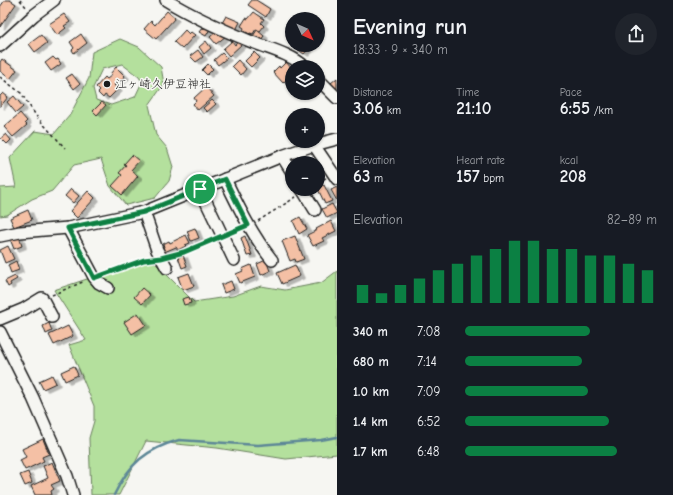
<!DOCTYPE html>
<meta charset="utf-8">
<style>
:root{--surface:#171b24;--page:#20242c;--text:#f1f3f6;--muted:#9ea1a6;--accent:#0b8043}
body{margin:0;font-family:"Comic Neue","Klee One",sans-serif;background:var(--page);color:var(--text);height:100vh;display:flex;flex-direction:column;font-size:15px;white-space:nowrap}
*{box-sizing:border-box;margin:0}
p{font-size:13px;color:var(--muted)}
.icon{flex:none;width:22px;height:22px;fill:none;stroke:currentColor;stroke-width:2;stroke-linecap:round;stroke-linejoin:round}
.map{position:relative;flex:1;overflow:hidden}
.side{display:flex;flex-direction:column;background:var(--surface);width:336px}
.side>*{flex:none}
.needle{width:26px;rotate:134deg}
.controls{position:absolute;left:285px;top:12px;display:grid;gap:8px}
.controls a{display:grid;place-items:center;width:40px;height:40px;border-radius:50%;background:var(--surface);box-shadow:0 1px 3px #0004;font-size:20px}
.pin{position:absolute;display:grid;place-items:center;width:34px;height:34px;color:#fff;margin:-17px;border:2px solid #fff;border-radius:50%;box-shadow:0 1px 4px #0007}
.round{display:grid;place-items:center;flex:none;width:42px;height:42px;border-radius:21px;background:var(--page)}
.overview{display:flex;align-items:center;justify-content:space-between;height:68px;padding:0 16px}
h1{font-size:22px;font-weight:700;line-height:30px}
.figures{display:grid;grid-template-columns:repeat(3,1fr);gap:6px;height:68px;padding:4px 16px}
.figures div{display:grid;align-content:center}
.figures b{font-size:17px;font-weight:700}
.figures small{font-size:11px;font-weight:400}
.figures p{font-size:11px}
.chart{height:112px;padding:8px 16px}
.chart p{display:flex;justify-content:space-between}
.chart svg{width:100%;height:72px;margin-top:4px;stroke:var(--accent);stroke-width:6}
ul{padding:0 16px;list-style:none;font-size:13px}
li{display:grid;grid-template-columns:64px 48px 1fr;align-items:center;height:30px}
li i{height:10px;border-radius:5px;background:var(--accent)}
main{display:flex;flex:1;min-height:0}
.map>svg:first-child{display:block}
.green{fill:#b4e09d;stroke:#687e5c;fill-rule:evenodd}
.lines{fill:none;stroke-linecap:round;stroke-linejoin:round}
.stream{stroke:#5d8797;stroke-width:2.5}
.building{fill:#f4c0a5;stroke:#1c1c1c;filter:url(#shadow)}
.minor-casing{stroke:#1c1c1c;stroke-width:14}
.path{stroke:#1c1c1c;stroke-width:1.5;stroke-dasharray:3 3;stroke-linecap:butt}
.minor{stroke:#f6f6f2;stroke-width:11}
.route-casing{stroke:#fff;stroke-width:8}
.route{stroke:#0b8043;stroke-width:5}
.poi-dot{fill:#1c1c1c;stroke:#f6f6f2;stroke-width:1.5}
.labels{text-anchor:middle;dominant-baseline:central;stroke-width:3;stroke-linejoin:round;paint-order:stroke}
.poi-label{font-size:12px;fill:#1c1c1c;stroke:#f6f6f2;text-anchor:start}
</style>
<main>
<div class="map">
<svg width="337" height="495" viewBox="0 0 337 495">
<defs>
<filter id="shadow"><feDropShadow dx="4.5" dy="2.5" stdDeviation="0" flood-color="#0004"/></filter>
</defs>
<rect width="100%" height="100%" fill="#f6f6f2"/>
<filter id="ink" filterUnits="userSpaceOnUse"><feTurbulence type="fractalNoise" baseFrequency=".025" numOctaves="2"/><feDisplacementMap in="SourceGraphic" scale="8" xChannelSelector="R" yChannelSelector="G"/><feConvolveMatrix kernelMatrix="1 2 1 2 8 2 1 2 1" color-interpolation-filters="sRGB"/></filter>
<g filter="url(#ink)">
<g class="green">
<path d="M 120,39 L 139,47 L 161,67 L 164,84 L 149,105 L 156,135 L 167,148 L 173,167 L 169,181 L 155,198 L 126,205 L 110,186 L 101,159 L 74,165 L 52,191 L 32,199 L 7,215 L 0,216 L 0,188 L 16,187 L 10,158 L 35,131 L 54,134 L 70,115 L 89,78 L 92,52 ZM 122,64 L 139,77 L 142,82 L 135,97 L 111,105 L 96,100 L 93,88 L 102,69 Z"/>
<path d="M 150,258 L 194,302 L 233,296 L 261,286 L 285,290 L 321,283 L 337,271 L 337,454 L 286,459 L 217,448 L 146,441 L 119,495 L 91,495 L 89,438 L 94,421 L 94,406 L 69,345 L 86,340 L 54,290 Z"/>
</g>
<g class="lines">
<path class="stream" d="M 114,495 C 129,464 146,449 179,440 L 258,445 L 321,440 L 337,437"/>
</g>
<g class="building">
<path d="M 5,0 L 10,0 L 16,4 L 0,27 L 0,7 Z"/>
<path d="M 252,0 L 256,0 L 270,9 L 266,17 L 248,5 Z"/>
<path d="M 167,11 L 175,18 L 156,39 L 144,29 L 151,21 L 155,25 Z"/>
<path d="M 254,12 L 264,19 L 261,23 L 264,26 L 260,31 L 256,29 L 253,34 L 250,33 L 249,34 L 243,30 L 244,28 L 241,26 L 246,18 L 248,19 Z"/>
<path d="M 64,14 L 70,22 L 64,26 L 66,28 L 57,35 L 49,24 Z"/>
<path d="M 226,16 L 240,22 L 236,30 L 222,23 Z"/>
<path d="M 205,26 L 210,29 L 206,36 L 199,32 L 202,28 L 204,29 Z"/>
<path d="M 185,30 L 189,34 L 191,32 L 195,35 L 182,49 L 174,42 Z"/>
<path d="M 218,30 L 226,36 L 216,44 L 210,37 Z"/>
<path d="M 257,30 L 264,36 L 260,41 L 253,36 Z"/>
<path d="M 81,34 L 87,43 L 74,53 L 72,50 L 74,48 L 70,42 Z"/>
<path d="M 41,35 L 47,43 L 35,52 L 29,44 Z"/>
<path d="M 239,40 L 242,44 L 229,56 L 223,49 L 232,41 L 235,45 Z"/>
<path d="M 206,41 L 211,48 L 204,54 L 199,47 Z"/>
<path d="M 301,45 L 312,45 L 304,54 L 297,49 Z"/>
<path d="M 198,50 L 203,57 L 196,62 L 190,56 Z"/>
<path d="M 254,52 L 260,58 L 251,67 L 245,61 Z"/>
<path d="M 222,53 L 227,58 L 218,65 L 214,60 Z"/>
<path d="M 53,57 L 56,60 L 58,59 L 61,64 L 51,71 L 45,63 Z"/>
<path d="M 2,59 L 17,70 L 10,79 L 0,71 L 0,62 Z"/>
<path d="M 238,60 L 246,69 L 241,75 L 232,66 Z"/>
<path d="M 286,62 L 292,69 L 292,74 L 283,83 L 273,72 L 279,66 L 280,68 Z"/>
<path d="M 208,64 L 213,69 L 207,75 L 202,70 Z"/>
<path d="M 116,67 L 125,76 L 120,82 L 119,81 L 114,85 L 118,89 L 109,98 L 105,95 L 103,98 L 98,93 L 100,91 L 96,87 L 105,77 L 107,79 L 112,75 L 110,74 Z"/>
<path d="M 72,74 L 80,84 L 74,89 L 66,78 Z"/>
<path d="M 337,78 L 337,91 L 331,83 Z"/>
<path d="M 206,87 L 214,96 L 198,110 L 193,104 L 196,101 L 194,98 Z"/>
<path d="M 3,93 L 8,97 L 0,107 L 0,96 Z"/>
<path d="M 14,96 L 23,107 L 16,113 L 7,102 Z"/>
<path d="M 212,100 L 216,104 L 207,112 L 203,108 Z"/>
<path d="M 102,102 L 106,105 L 97,115 L 93,111 Z"/>
<path d="M 20,113 L 27,121 L 25,123 L 27,125 L 13,137 L 4,127 Z"/>
<path d="M 6,134 L 11,140 L 7,144 L 1,138 Z"/>
<path d="M 132,155 L 139,161 L 131,170 L 138,176 L 122,195 L 112,186 L 122,175 L 119,173 L 126,165 L 124,164 Z"/>
<path d="M 324,185 L 332,201 L 325,204 L 318,189 L 318,187 Z"/>
<path d="M 337,187 L 337,201 L 331,190 Z"/>
<path d="M 71,189 L 79,196 L 73,203 L 65,196 Z"/>
<path d="M 88,191 L 95,198 L 77,218 L 70,211 Z"/>
<path d="M 332,204 L 337,213 L 327,218 L 322,209 Z"/>
<path d="M 28,210 L 32,220 L 14,227 L 10,218 Z"/>
<path d="M 300,217 L 307,229 L 299,234 L 293,221 Z"/>
<path d="M 331,221 L 336,231 L 322,238 L 324,241 L 313,246 L 307,235 L 317,230 L 316,229 Z"/>
<path d="M 195,228 L 199,238 L 191,241 L 187,231 Z"/>
<path d="M 186,235 L 190,243 L 185,245 L 186,246 L 178,250 L 176,247 L 162,253 L 160,249 L 164,247 L 163,244 L 169,241 L 170,243 Z"/>
<path d="M 19,236 L 22,246 L 14,249 L 10,239 Z"/>
<path d="M 245,236 L 252,255 L 247,256 L 241,238 Z"/>
<path d="M 295,236 L 304,259 L 296,262 L 295,259 L 290,261 L 282,241 Z"/>
<path d="M 8,246 L 14,259 L 5,263 L 0,250 Z"/>
<path d="M 183,255 L 187,266 L 182,268 L 178,257 Z"/>
<path d="M 266,260 L 270,271 L 261,275 L 257,264 Z"/>
<path d="M 16,261 L 19,270 L 11,273 L 8,265 Z"/>
<path d="M 251,265 L 255,277 L 240,283 L 236,274 L 243,271 L 242,269 Z"/>
<path d="M 295,265 L 300,276 L 282,284 L 277,273 Z"/>
<path d="M 189,273 L 194,286 L 183,290 L 178,277 Z"/>
<path d="M 15,276 L 17,279 L 10,283 L 11,285 L 8,287 L 5,281 Z"/>
<path d="M 231,281 L 234,289 L 224,293 L 221,285 Z"/>
<path d="M 142,288 L 150,295 L 142,304 L 134,297 Z"/>
<path d="M 189,297 L 191,303 L 184,305 L 182,299 Z"/>
<path d="M 138,313 L 146,325 L 132,334 L 124,322 Z"/>
<path d="M 49,323 L 52,331 L 46,334 L 43,326 Z"/>
<path d="M 68,326 L 73,336 L 54,345 L 49,335 Z"/>
<path d="M 74,366 L 78,375 L 65,381 L 61,372 Z"/>
<path d="M 52,375 L 56,383 L 43,389 L 39,381 Z"/>
<path d="M 43,439 L 49,454 L 42,457 L 44,461 L 25,470 L 20,460 L 26,457 L 22,449 Z"/>
<path d="M 52,462 L 60,481 L 51,485 L 54,489 L 51,491 L 52,495 L 35,495 L 31,486 L 48,478 L 43,466 Z"/>
<path d="M 28,472 L 32,483 L 25,486 L 20,475 Z"/>
</g>
<g class="lines">
<defs>
<g id="minor">
<path d="M 166,0 C 193,17 223,30 252,42 C 270,49 291,54 305,67"/>
<path d="M 0,46 L 34,15 L 54,0"/>
<path d="M 318,79 L 337,98"/>
<path d="M 314,145 L 337,179"/>
<path d="M 282,156 L 292,172"/>
<path d="M 225,179 C 239,208 252,235 272,260"/>
<path d="M 200,189 L 234,260"/>
<path d="M 302,189 L 315,210"/>
<path d="M 144,212 L 157,250 L 167,268"/>
<path d="M 68,228 L 94,277 L 99,283 L 108,288"/>
<path d="M 0,236 L 20,232 L 68,228 L 144,212 L 282,156 L 314,145 L 337,139"/>
<path d="M 0,319 L 24,309 L 42,298 L 52,317"/>
<path d="M 0,332 L 33,398 L 67,476 L 73,495"/>
</g>
</defs>
<use href="#minor" class="minor-casing"/>
<g class="path">
<path d="M 20,0 L 27,8"/>
<path d="M 0,77 L 21,93 L 37,117 L 65,148"/>
<path d="M 318,181 L 326,178"/>
<path d="M 258,221 L 296,197"/>
<path d="M 231,233 L 240,229"/>
<path d="M 171,255 L 184,252 L 214,240"/>
<path d="M 104,274 L 144,260 L 152,259"/>
<path d="M 52,295 L 85,281"/>
</g>
<use href="#minor" class="minor"/>
</g>
</g>
<g class="lines" filter="url(#ink)">
<defs>
<path id="route" d="M 225,179 L 248,225 L 184,252 L 161,258 L 144,260 L 94,278 L 68,228 L 144,212 Z"/>
</defs>
<use href="#route" class="route-casing"/>
<use href="#route" class="route"/>
</g>
<circle class="poi-dot" cx="107" cy="84" r="4"/>
<g class="labels">
<g class="poi-label">
<text x="115" y="84">江ヶ崎久伊豆神社</text>
</g>
</g>
</svg>
<div class="controls">
<a><svg class="needle" viewBox="-14 -14 28 28"><path d="M0-13l5 13h-10z" fill="#e53935"/><path d="M0 13l5-13h-10z" fill="#9ea1a6"/></svg></a>
<a><svg class="icon" aria-label="layers" viewBox="0 0 24 24"><path d="M12 4l9 5-9 5-9-5zM3 14l9 5 9-5"/></svg></a>
<a>+</a>
<a>−</a>
</div>
<div class="pin" style="left:200px;top:189px;background:#1e9e55"><svg class="icon" aria-label="arrive" viewBox="0 0 24 24"><path d="M6 21V4h12l-3 4 3 4H6"/></svg></div>
</div>
<section class="side">
<div class="overview"><div><h1>Evening run</h1><p>18:33 · 9 × 340 m</p></div><a class="round"><svg class="icon" aria-label="share" viewBox="0 0 24 24"><path d="M12 15V3M7 8l5-5 5 5M5 13v7h14v-7"/></svg></a></div>
<div class="figures">
<div><p>Distance</p><b>3.06<small> km</small></b></div>
<div><p>Time</p><b>21:10</b></div>
<div><p>Pace</p><b>6:55<small> /km</small></b></div>
</div>
<div class="figures">
<div><p>Elevation</p><b>63<small> m</small></b></div>
<div><p>Heart rate</p><b>157<small> bpm</small></b></div>
<div><p>kcal</p><b>208</b></div>
</div>
<div class="chart"><p><span>Elevation</span>82–89 m</p>
<svg viewBox="0 0 160 44" preserveAspectRatio="none"><path d="M5 44V33M15 44V38M25 44V33M35 44V29M45 44V24M55 44V20M65 44V15M75 44V11M85 44V6M95 44V6M105 44V11M115 44V11M125 44V15M135 44V15M145 44V20M155 44V24"/></svg>
</div>
<ul>
<li><b>340 m</b>7:08<i style="width:65%"></i></li>
<li><b>680 m</b>7:14<i style="width:61%"></i></li>
<li><b>1.0 km</b>7:09<i style="width:64%"></i></li>
<li><b>1.4 km</b>6:52<i style="width:75%"></i></li>
<li><b>1.7 km</b>6:48<i style="width:79%"></i></li>
</ul>
</section>
</main>
